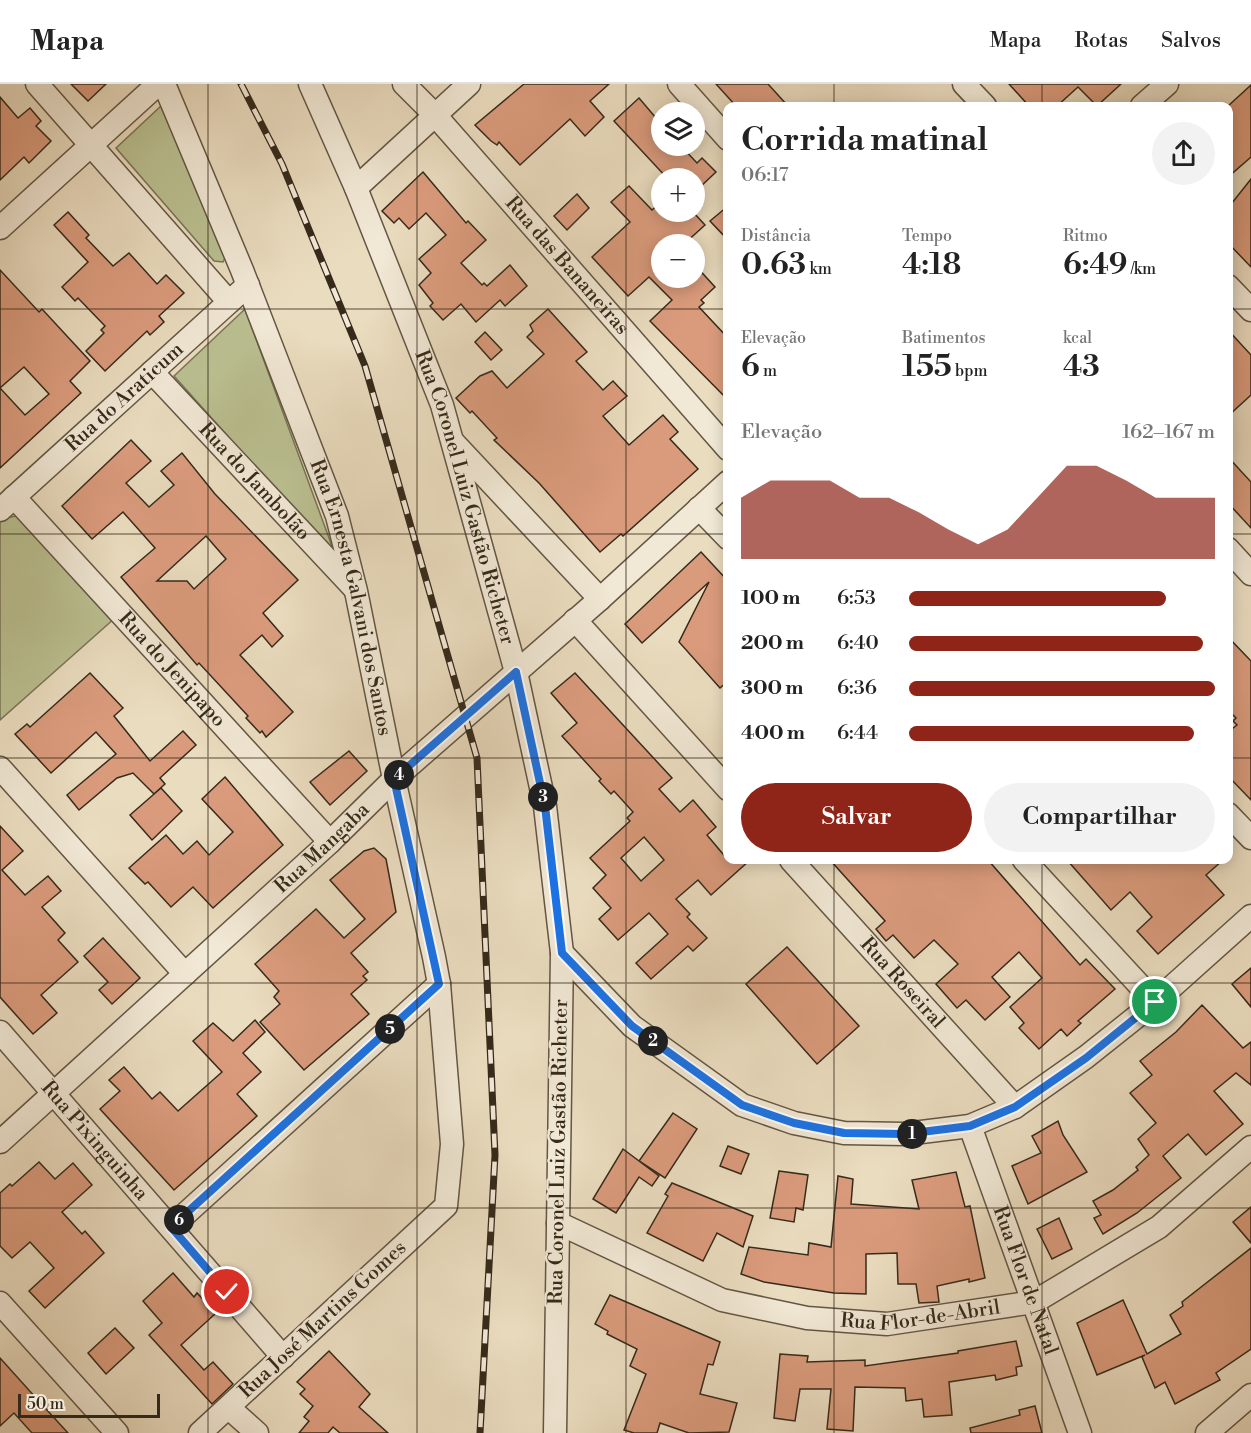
<!DOCTYPE html>
<html lang="pt">
<meta charset="utf-8">
<style>
:root{--surface:#fff;--page:#f2f2f2;--text:#222;--muted:#767676;--line:#e0e0e0;--accent:#8f2418}
body{margin:0;font-family:"Libre Bodoni",serif;background:var(--page);color:var(--text);height:100vh;display:flex;flex-direction:column;font-size:22px;white-space:nowrap}
*{box-sizing:border-box;margin:0}
p{font-size:20px;color:var(--muted)}
.icon{flex:none;width:33px;height:33px;fill:none;stroke:currentColor;stroke-width:2;stroke-linecap:round;stroke-linejoin:round}
.map{position:relative;flex:1;overflow:hidden}
.side{position:absolute;left:723px;top:18px;width:510px;height:762px;display:flex;flex-direction:column;background:var(--surface);border-radius:12px;box-shadow:0 3px 15px #0003}
.side>*{flex:none}
.tools{position:absolute;left:651px;top:18px;display:grid;gap:12px}
.tools a{display:grid;place-items:center;width:54px;height:54px;border-radius:50%;background:var(--surface);box-shadow:0 3px 15px #0003;font-size:30px}
.scale{position:absolute;left:18px;bottom:15px;width:142px;box-sizing:border-box;padding-left:6px;border:3px solid #362a1b;border-top:0;font-size:16px;line-height:21px;white-space:nowrap;color:#362a1b;-webkit-text-stroke:4px #f1e8d5;paint-order:stroke}
.pin{position:absolute;display:grid;place-items:center;width:51px;height:51px;color:#fff;margin:-26px;border:3px solid #fff;border-radius:50%;box-shadow:0 2px 6px #0007}
.km{position:absolute;width:30px;height:30px;margin:-15px;border-radius:50%;background:#222;color:#fff;font-size:16px;line-height:30px;text-align:center}
.round{display:grid;place-items:center;flex:none;width:63px;height:63px;border-radius:32px;background:var(--page)}
.headline{display:flex;align-items:center;justify-content:space-between;height:102px;padding:0 18px}
h1{font-size:33px;font-weight:600;line-height:45px}
.figures{display:grid;grid-template-columns:repeat(3,1fr);gap:9px;height:102px;padding:6px 18px}
.figures div{display:grid;align-content:center}
.figures b{font-size:30px;font-weight:600}
.figures small{font-size:16px;font-weight:400}
.figures p{font-size:16px}
.chart{height:168px;padding:12px 18px}
.chart p{display:flex;justify-content:space-between}
.chart svg{width:100%;height:108px;margin-top:6px;fill:var(--accent);opacity:.7}
.primary-button{display:flex;gap:12px;margin-top:auto;padding:12px 18px}
.primary-button a{flex:1;height:69px;border-radius:36px;background:var(--accent);color:#fff;font-size:24px;font-weight:600;line-height:69px;text-align:center}
.primary-button a+a{background:var(--page);color:var(--text)}
ul{padding:0 18px;list-style:none;font-size:20px}
li{display:grid;grid-template-columns:96px 72px 1fr;align-items:center;height:45px}
li i{height:15px;border-radius:8px;background:var(--accent)}
header{display:flex;align-items:center;gap:36px;box-sizing:border-box;height:84px;padding:0 30px;background:var(--surface);border-bottom:2px solid var(--line)}
header strong{font-size:28px}
nav{display:flex;gap:33px;margin-inline-start:auto;font-size:21px}
.map>svg:first-child{display:block}
.green{fill:#babf90;stroke:#787456;stroke-width:1.5}
.building{fill:#da9b7c;stroke:#362a1b;stroke-width:1.5;fill-rule:evenodd}
.lines{fill:none;stroke-linecap:round;stroke-linejoin:round}
.minor-casing{stroke:#635644;stroke-width:25}
.minor{stroke:#f1e8d5;stroke-width:22}
.rail-casing{stroke:#362a1b;stroke-width:7}
.rail{stroke:#f1e8d5;stroke-width:4.5;stroke-dasharray:14;stroke-linecap:butt}
.route-casing{stroke:#fff;stroke-width:12}
.route{stroke:#1a73e8;stroke-width:8}
.grid{fill:none;stroke:#362a1b;stroke-width:1.5;stroke-opacity:0.55}
.labels{text-anchor:middle;dominant-baseline:central;stroke-width:5;stroke-linejoin:round;paint-order:stroke}
.street-label{font-size:20px;fill:#362a1b;stroke:#f1e8d5}
</style>
<header>
<strong>Mapa</strong>
<nav><a>Mapa</a><a>Rotas</a><a>Salvos</a></nav>
</header>
<div class="map">
<svg width="1251" height="1349" viewBox="0 0 1251 1349">
<rect width="100%" height="100%" fill="#eadcbf"/>
<filter id="stains"><feTurbulence type="fractalNoise" baseFrequency=".00333" numOctaves="4"/><feColorMatrix values="0 0 0 0 .2 0 0 0 0 .09 0 0 0 0 .02 0 0 0 .5 -.17"/></filter>
<radialGradient id="worn" r=".72"><stop offset=".6" stop-color="#630" stop-opacity="0"/><stop offset="1" stop-color="#630" stop-opacity=".3"/></radialGradient>
<g class="green">
<path d="M 162,21 L 226,172 L 223,178 L 214,177 L 116,64 Z"/>
<path d="M 245,225 L 336,473 L 174,292 Z"/>
<path d="M 16,432 L 27,437 L 115,534 L 0,636 L 0,438 L 6,434 Z"/>
</g>
<g class="building">
<path d="M 71,0 L 106,0 L 88,17 Z"/>
<path d="M 524,0 L 609,0 L 590,17 L 604,33 L 585,52 L 570,35 L 520,81 L 499,58 L 497,61 L 491,57 L 475,41 Z"/>
<path d="M 716,0 L 768,0 L 788,22 L 736,22 Z"/>
<path d="M 1009,0 L 1121,0 L 1097,22 L 1078,3 L 1057,22 L 1029,22 Z"/>
<path d="M 1251,1 L 1251,73 L 1228,93 L 1228,22 Z"/>
<path d="M 0,13 L 18,34 L 30,24 L 41,37 L 36,42 L 51,57 L 29,79 L 24,73 L 0,96 Z"/>
<path d="M 639,14 L 662,41 L 662,62 L 681,62 L 697,79 L 702,74 L 716,88 L 699,104 L 694,94 L 686,94 L 677,85 L 667,94 L 614,37 Z"/>
<path d="M 423,88 L 466,139 L 468,137 L 486,156 L 461,179 L 482,201 L 484,199 L 487,202 L 510,181 L 527,202 L 505,222 L 500,216 L 476,238 L 461,220 L 443,236 L 430,222 L 433,219 L 419,201 L 431,189 L 419,175 L 446,151 L 426,129 L 409,145 L 399,134 L 394,139 L 382,127 Z"/>
<path d="M 1251,95 L 1251,183 L 1228,159 L 1228,124 Z"/>
<path d="M 629,102 L 652,126 L 659,120 L 662,128 L 668,130 L 693,128 L 705,141 L 684,160 L 662,160 L 662,194 L 694,194 L 694,180 L 715,203 L 701,216 L 704,219 L 699,223 L 728,254 L 728,316 L 650,237 L 672,216 L 649,193 L 628,212 L 592,173 L 630,138 L 611,118 Z"/>
<path d="M 577,110 L 589,124 L 567,146 L 554,132 Z"/>
<path d="M 728,122 L 728,156 L 710,137 Z"/>
<path d="M 68,128 L 89,151 L 86,154 L 113,182 L 129,169 L 157,200 L 166,191 L 184,209 L 159,232 L 164,238 L 150,251 L 147,247 L 105,287 L 86,267 L 104,249 L 101,246 L 105,242 L 78,214 L 75,217 L 62,203 L 88,178 L 54,141 Z"/>
<path d="M 0,186 L 39,228 L 42,225 L 90,277 L 70,297 L 81,309 L 0,384 ZM 24,283 L 49,310 L 25,331 L 0,304 Z"/>
<path d="M 548,225 L 587,268 L 576,277 L 603,306 L 613,297 L 627,312 L 603,332 L 629,361 L 663,331 L 678,348 L 670,355 L 698,385 L 623,452 L 621,450 L 600,468 L 539,399 L 494,356 L 497,354 L 472,327 L 470,329 L 456,314 L 480,292 L 492,287 L 507,304 L 544,270 L 527,253 L 533,247 L 530,241 Z"/>
<path d="M 1228,246 L 1251,271 L 1251,311 L 1228,332 Z"/>
<path d="M 485,248 L 502,266 L 491,276 L 475,258 Z"/>
<path d="M 131,356 L 151,377 L 126,399 L 149,423 L 174,401 L 161,387 L 182,369 L 215,410 L 298,496 L 263,529 L 283,552 L 272,563 L 262,551 L 240,571 L 293,628 L 266,653 L 262,647 L 260,649 L 246,634 L 248,632 L 199,579 L 197,581 L 185,567 L 121,493 L 155,464 L 123,428 L 92,455 L 62,422 ZM 206,452 L 226,475 L 194,505 L 187,497 L 157,497 Z"/>
<path d="M 1228,373 L 1251,398 L 1251,444 L 1228,419 Z"/>
<path d="M 701,468 L 728,497 L 728,597 L 720,604 L 679,558 L 709,498 L 642,559 L 625,540 Z"/>
<path d="M 1228,553 L 1251,577 L 1251,716 L 1228,692 L 1228,648 L 1237,641 L 1233,637 L 1236,634 L 1228,626 Z"/>
<path d="M 90,589 L 123,624 L 114,632 L 150,677 L 183,647 L 196,661 L 160,694 L 165,700 L 154,710 L 133,689 L 117,694 L 79,726 L 67,711 L 116,670 L 96,648 L 51,689 L 15,650 L 27,640 L 30,643 Z"/>
<path d="M 575,589 L 672,694 L 659,705 L 680,728 L 693,716 L 716,743 L 707,751 L 728,776 L 750,776 L 711,811 L 698,796 L 676,815 L 690,830 L 687,833 L 707,854 L 693,867 L 688,862 L 651,895 L 636,879 L 668,850 L 649,829 L 618,856 L 599,835 L 611,824 L 593,804 L 606,791 L 590,774 L 630,737 L 627,734 L 633,728 L 614,707 L 611,710 L 599,697 L 601,695 L 562,652 L 577,639 L 551,609 ZM 644,753 L 664,776 L 641,797 L 621,774 Z"/>
<path d="M 349,667 L 367,687 L 330,721 L 310,698 Z"/>
<path d="M 225,693 L 283,761 L 213,824 L 193,803 L 171,823 L 148,798 L 145,800 L 129,784 L 166,751 L 183,770 L 197,757 L 209,771 L 233,748 L 202,715 Z"/>
<path d="M 161,704 L 182,727 L 152,756 L 130,731 Z"/>
<path d="M 0,742 L 23,767 L 2,786 L 25,811 L 48,792 L 61,807 L 42,823 L 65,849 L 58,856 L 78,878 L 41,911 L 57,929 L 33,950 L 0,913 Z"/>
<path d="M 374,764 L 386,775 L 396,828 L 351,869 L 368,888 L 363,892 L 367,896 L 351,910 L 369,930 L 304,986 L 260,938 L 280,920 L 274,913 L 279,907 L 255,880 L 316,825 L 344,854 L 365,835 L 330,796 L 364,767 Z"/>
<path d="M 830,776 L 988,776 L 1080,881 L 1086,875 L 1115,905 L 1078,937 L 1081,939 L 1067,952 L 1061,945 L 1039,965 L 1019,944 L 1024,939 L 1010,923 L 1042,894 L 1019,868 L 992,893 L 1010,913 L 985,936 L 966,916 L 957,924 L 936,900 L 958,880 L 934,856 L 914,874 L 893,851 L 886,857 L 876,845 L 885,837 Z"/>
<path d="M 1067,776 L 1223,776 L 1206,791 L 1224,811 L 1158,870 L 1137,847 L 1152,833 L 1130,808 L 1111,826 Z"/>
<path d="M 103,854 L 140,894 L 112,920 L 99,906 L 108,898 L 84,872 Z"/>
<path d="M 787,863 L 859,942 L 817,980 L 746,900 Z"/>
<path d="M 1251,884 L 1251,923 L 1232,900 Z"/>
<path d="M 1202,921 L 1243,964 L 1251,958 L 1251,1001 L 1236,989 L 1214,1007 L 1243,1040 L 1206,1071 L 1188,1050 L 1163,1072 L 1181,1094 L 1137,1129 L 1103,1150 L 1094,1134 L 1101,1131 L 1093,1117 L 1113,1106 L 1138,1086 L 1136,1083 L 1149,1071 L 1138,1055 L 1156,1039 L 1130,1009 L 1152,991 L 1140,977 L 1176,948 Z"/>
<path d="M 255,936 L 265,948 L 243,969 L 261,988 L 237,1010 L 257,1032 L 174,1106 L 100,1025 L 120,1007 L 109,996 L 124,983 L 152,1015 L 160,1008 L 178,1027 L 222,988 L 193,957 L 213,939 L 233,957 Z"/>
<path d="M 673,1029 L 697,1045 L 665,1094 L 639,1077 Z"/>
<path d="M 1058,1037 L 1063,1051 L 1087,1088 L 1028,1120 L 1012,1082 L 1041,1069 L 1032,1052 Z"/>
<path d="M 728,1062 L 749,1070 L 741,1090 L 720,1082 Z"/>
<path d="M 623,1065 L 659,1092 L 652,1102 L 639,1093 L 616,1129 L 593,1115 Z"/>
<path d="M 39,1078 L 55,1095 L 73,1079 L 92,1101 L 62,1128 L 82,1150 L 85,1147 L 104,1169 L 45,1224 L 29,1207 L 54,1184 L 30,1158 L 12,1174 L 0,1162 L 0,1109 L 10,1100 L 12,1102 Z"/>
<path d="M 779,1087 L 808,1091 L 803,1126 L 796,1124 L 794,1138 L 770,1134 Z"/>
<path d="M 956,1088 L 965,1123 L 970,1122 L 985,1194 L 969,1198 L 969,1195 L 937,1202 L 939,1218 L 919,1219 L 916,1200 L 898,1200 L 897,1169 L 866,1170 L 866,1210 L 834,1209 L 764,1198 L 741,1190 L 749,1163 L 808,1171 L 809,1159 L 831,1163 L 838,1092 L 853,1095 L 851,1120 L 919,1125 L 912,1096 Z"/>
<path d="M 672,1099 L 753,1132 L 743,1163 L 717,1149 L 703,1177 L 647,1149 L 668,1112 L 665,1110 Z"/>
<path d="M 1251,1123 L 1251,1159 L 1233,1138 Z"/>
<path d="M 1059,1134 L 1072,1165 L 1052,1175 L 1037,1145 Z"/>
<path d="M 1251,1164 L 1251,1265 L 1216,1289 L 1220,1296 L 1175,1320 L 1165,1298 L 1155,1304 L 1142,1273 L 1145,1271 L 1097,1291 L 1077,1239 L 1123,1216 L 1147,1270 L 1181,1250 L 1170,1231 L 1183,1222 L 1182,1218 Z"/>
<path d="M 173,1189 L 194,1213 L 197,1209 L 216,1229 L 181,1261 L 204,1286 L 213,1278 L 233,1300 L 212,1320 L 149,1251 L 162,1239 L 143,1217 Z"/>
<path d="M 610,1211 L 720,1258 L 713,1281 L 708,1280 L 700,1310 L 737,1319 L 729,1348 L 689,1349 L 660,1339 L 657,1349 L 634,1349 L 624,1346 L 646,1290 L 630,1282 L 637,1265 L 607,1250 L 608,1247 L 595,1240 Z"/>
<path d="M 115,1244 L 134,1264 L 106,1290 L 88,1269 Z"/>
<path d="M 1016,1257 L 1022,1282 L 1016,1283 L 1017,1291 L 996,1296 L 995,1291 L 949,1298 L 952,1331 L 924,1333 L 922,1315 L 906,1317 L 905,1304 L 855,1303 L 853,1347 L 827,1345 L 831,1305 L 800,1305 L 795,1337 L 774,1334 L 780,1270 L 808,1272 L 807,1278 L 865,1276 L 865,1282 L 958,1269 L 958,1267 Z"/>
<path d="M 329,1267 L 370,1310 L 359,1323 L 388,1349 L 340,1349 L 333,1343 L 328,1349 L 299,1349 L 309,1337 L 304,1333 L 313,1322 L 300,1310 L 305,1305 L 297,1298 Z"/>
<path d="M 0,1274 L 36,1314 L 68,1349 L 32,1349 L 14,1329 L 0,1342 Z"/>
<path d="M 1035,1322 L 1042,1349 L 971,1349 L 970,1344 L 1020,1331 L 1019,1326 Z"/>
</g>
<g class="lines">
<defs>
<g id="minor">
<path d="M 37,0 L 229,218"/>
<path id="s1" d="M 164,0 L 242,186 L 337,432 L 356,507 L 394,695 L 434,873 L 439,900 L 452,1060 L 446,1122 L 200,1349"/>
<path id="s2" d="M 310,0 L 356,104 L 442,321 L 516,588 L 545,722 L 562,869 L 555,1349"/>
<path id="s3" d="M 404,0 L 435,31 L 728,365"/>
<path d="M 679,0 L 728,55"/>
<path d="M 964,0 L 985,22"/>
<path d="M 1142,22 L 1167,0"/>
<path d="M 356,104 L 469,0"/>
<path d="M 0,144 L 158,0"/>
<path d="M 1228,202 L 1251,226"/>
<path id="s4" d="M 152,288 L 354,504"/>
<path d="M 454,359 L 600,515"/>
<path id="s5" d="M 14,413 L 330,758"/>
<path d="M 699,424 L 728,454"/>
<path id="s6" d="M 0,426 L 248,201"/>
<path d="M 1228,465 L 1251,490"/>
<path d="M 575,536 L 728,705"/>
<path d="M 0,684 L 185,890"/>
<path d="M 1228,730 L 1251,754"/>
<path id="s7" d="M 791,776 L 1015,1023"/>
<path d="M 1024,776 L 1155,918"/>
<path d="M 562,869 L 632,942 L 742,1021 L 794,1039 L 844,1049 L 905,1050 L 970,1042 L 1015,1023 L 1086,973 L 1155,918 L 1251,832"/>
<path id="s8" d="M 0,948 L 283,1273"/>
<path id="s9" d="M 970,1042 L 1080,1349"/>
<path id="s10" d="M 0,1058 L 330,758 L 394,695 L 600,515 L 728,398"/>
<path id="s11" d="M 558,1139 L 722,1216 L 807,1234 L 887,1240 L 1034,1218 L 1159,1143 L 1251,1063"/>
<path d="M 171,1143 L 439,900"/>
<path d="M 0,1219 L 117,1349"/>
<path d="M 229,1324 L 257,1349"/>
<path d="M 1207,1349 L 1251,1311"/>
</g>
</defs>
<use href="#minor" class="minor-casing"/>
<use href="#minor" class="minor"/>
<defs>
<path id="rail" d="M 241,0 L 282,80 L 365,282 L 477,674 L 495,1071 L 480,1349"/>
</defs>
<use href="#rail" class="rail-casing"/>
<use href="#rail" class="rail"/>
</g>
<g class="lines">
<defs>
<path id="route" d="M 227,1208 L 171,1143 L 439,900 L 394,695 L 516,588 L 545,722 L 562,869 L 632,942 L 742,1021 L 794,1039 L 844,1049 L 905,1050 L 970,1042 L 1015,1023 L 1086,974 L 1155,918"/>
</defs>
<use href="#route" class="route-casing"/>
<use href="#route" class="route"/>
</g>
<path class="grid" d="M 208,0 L 208,1349M 417,0 L 417,1349M 626,0 L 626,1349M 834,0 L 834,22M 1042,0 L 1042,22M 0,225 L 728,225M 1228,225 L 1251,225M 0,450 L 728,450M 1228,450 L 1251,450M 0,674 L 728,674M 1228,674 L 1251,674M 834,776 L 834,1349M 1042,776 L 1042,1349M 0,899 L 1251,899M 0,1124 L 1251,1124"/>
<g class="labels">
<g class="street-label">
<text stroke="none"><textPath href="#s3" startOffset="244">Rua das Bananeiras</textPath></text>
<text stroke="none"><textPath href="#s6" startOffset="168">Rua do Araticum</textPath></text>
<text stroke="none"><textPath href="#s4" startOffset="150">Rua do Jambolão</textPath></text>
<text stroke="none"><textPath href="#s2" startOffset="442">Rua Coronel Luiz Gastão Richeter</textPath></text>
<text stroke="none"><textPath href="#s1" startOffset="548">Rua Ernesta Galvani dos Santos</textPath></text>
<text stroke="none"><textPath href="#s5" startOffset="234">Rua do Jenipapo</textPath></text>
<text stroke="none"><textPath href="#s10" startOffset="436">Rua Mangaba</textPath></text>
<text stroke="none"><textPath href="#s7" startOffset="166">Rua Roseiral</textPath></text>
<text stroke="none"><textPath href="#s8" startOffset="144">Rua Pixinguinha</textPath></text>
<text transform="translate(559 1068) rotate(-89)">Rua Coronel Luiz Gastão Richeter</text>
<text stroke="none"><textPath href="#s9" startOffset="164">Rua Flor de Natal</textPath></text>
<text stroke="none"><textPath href="#s11" startOffset="382">Rua Flor-de-Abril</textPath></text>
<text transform="translate(323 1236) rotate(-43)">Rua José Martins Gomes</text>
</g>
</g>
<rect width="100%" height="100%" filter="url(#stains)"/>
<rect width="100%" height="100%" fill="url(#worn)"/>
</svg>
<div class="tools">
<a><svg class="icon" aria-label="layers" viewBox="0 0 24 24"><path d="M12 4l9 5-9 5-9-5zM3 14l9 5 9-5"/></svg></a>
<a>+</a>
<a>−</a>
</div>
<div class="scale">50 m</div>
<div class="pin" style="left:1155px;top:918px;background:#1e9e55"><svg class="icon" aria-label="arrive" viewBox="0 0 24 24"><path d="M6 21V4h12l-3 4 3 4H6"/></svg></div>
<div class="pin" style="left:227px;top:1208px;background:#d93025"><svg class="icon" aria-label="check" viewBox="0 0 24 24"><path d="M5 12l5 5 9-10"/></svg></div>
<b class="km" style="left:912px;top:1050px">1</b>
<b class="km" style="left:653px;top:957px">2</b>
<b class="km" style="left:543px;top:713px">3</b>
<b class="km" style="left:399px;top:691px">4</b>
<b class="km" style="left:390px;top:945px">5</b>
<b class="km" style="left:179px;top:1136px">6</b>
<section class="side">
<div class="headline"><div><h1>Corrida matinal</h1><p>06:17</p></div><a class="round"><svg class="icon" aria-label="share" viewBox="0 0 24 24"><path d="M12 15V3M7 8l5-5 5 5M5 13v7h14v-7"/></svg></a></div>
<div class="figures">
<div><p>Distância</p><b>0.63<small> km</small></b></div>
<div><p>Tempo</p><b>4:18</b></div>
<div><p>Ritmo</p><b>6:49<small> /km</small></b></div>
</div>
<div class="figures">
<div><p>Elevação</p><b>6<small> m</small></b></div>
<div><p>Batimentos</p><b>155<small> bpm</small></b></div>
<div><p>kcal</p><b>43</b></div>
</div>
<div class="chart"><p><span>Elevação</span>162–167 m</p>
<svg viewBox="0 0 160 44" preserveAspectRatio="none"><path d="M0 44V19L10 12L20 12L30 12L40 19L50 19L60 25L70 32L80 38L90 32L100 19L110 6L120 6L130 12L140 19L150 19L160 19V44z"/></svg>
</div>
<ul>
<li><b>100 m</b>6:53<i style="width:84%"></i></li>
<li><b>200 m</b>6:40<i style="width:96%"></i></li>
<li><b>300 m</b>6:36<i style="width:100%"></i></li>
<li><b>400 m</b>6:44<i style="width:93%"></i></li>
</ul>
<div class="primary-button"><a>Salvar</a><a>Compartilhar</a></div>
</section>
</div>
